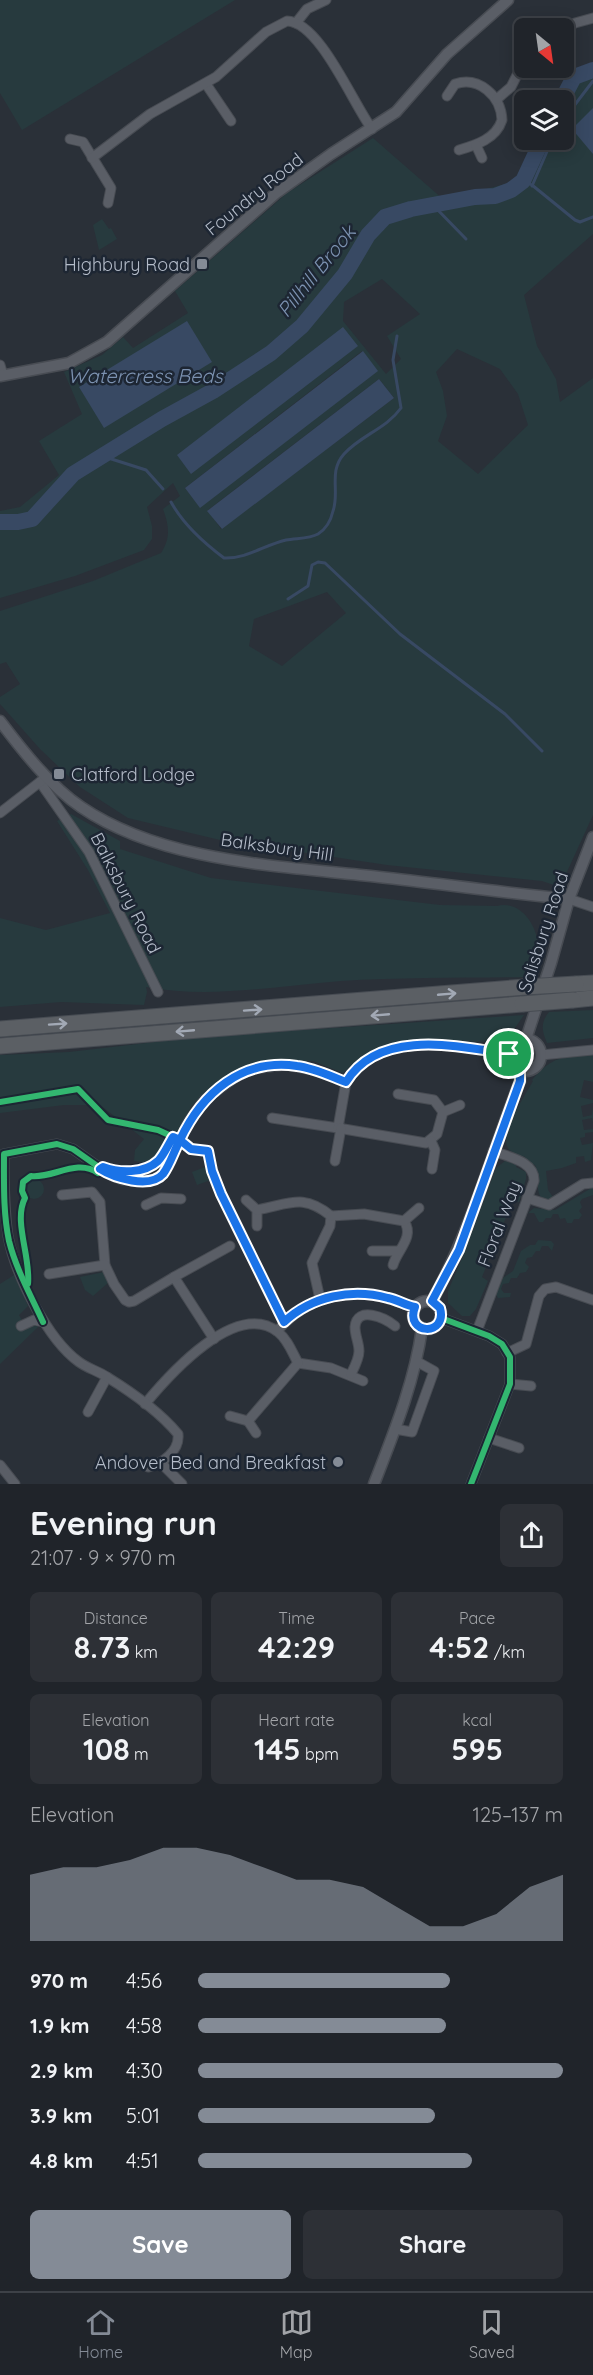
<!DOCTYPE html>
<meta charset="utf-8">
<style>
:root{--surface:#20242a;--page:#2d3036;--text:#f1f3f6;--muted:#a2a4a8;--line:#3d4147;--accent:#848b96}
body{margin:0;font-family:Quicksand,sans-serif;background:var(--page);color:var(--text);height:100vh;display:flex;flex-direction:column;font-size:22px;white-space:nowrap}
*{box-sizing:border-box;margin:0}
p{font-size:20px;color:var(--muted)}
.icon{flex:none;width:33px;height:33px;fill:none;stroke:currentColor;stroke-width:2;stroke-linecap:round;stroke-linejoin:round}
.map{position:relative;height:1484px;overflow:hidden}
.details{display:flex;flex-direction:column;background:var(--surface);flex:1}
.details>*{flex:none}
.needle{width:39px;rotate:151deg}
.tools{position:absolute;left:514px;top:18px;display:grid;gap:12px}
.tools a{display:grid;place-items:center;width:60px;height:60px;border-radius:9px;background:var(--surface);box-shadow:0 3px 15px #0003,0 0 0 2px var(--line);font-size:30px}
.pin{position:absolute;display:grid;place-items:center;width:51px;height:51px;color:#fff;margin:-26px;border:3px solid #fff;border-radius:50%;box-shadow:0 2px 6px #0007}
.round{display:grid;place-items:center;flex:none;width:63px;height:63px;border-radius:9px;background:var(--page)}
.summary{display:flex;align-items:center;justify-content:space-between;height:102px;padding:0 30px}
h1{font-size:33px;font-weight:700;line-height:45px}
.metrics{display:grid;grid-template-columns:repeat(3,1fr);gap:9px;height:102px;padding:6px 30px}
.metrics div{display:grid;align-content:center;border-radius:9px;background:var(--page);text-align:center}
.metrics b{font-size:30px;font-weight:700}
.metrics small{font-size:16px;font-weight:400}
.metrics p{font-size:16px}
.chart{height:168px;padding:12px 30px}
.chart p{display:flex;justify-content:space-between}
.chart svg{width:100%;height:108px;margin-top:6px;fill:var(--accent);opacity:.7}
.action{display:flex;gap:12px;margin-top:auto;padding:12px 30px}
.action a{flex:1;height:69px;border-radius:9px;background:var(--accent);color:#fff;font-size:24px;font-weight:700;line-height:69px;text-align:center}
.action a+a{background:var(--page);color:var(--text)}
ul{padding:0 30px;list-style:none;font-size:20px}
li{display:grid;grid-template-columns:96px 72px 1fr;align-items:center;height:45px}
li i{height:15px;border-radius:8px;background:var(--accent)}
.tab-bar{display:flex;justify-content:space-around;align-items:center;height:84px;border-top:2px solid var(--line);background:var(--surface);font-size:16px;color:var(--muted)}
.tab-bar a{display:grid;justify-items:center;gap:3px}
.tab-bar .active{color:var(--accent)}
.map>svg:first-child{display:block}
.green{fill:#273a3e;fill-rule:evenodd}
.water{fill:#384963}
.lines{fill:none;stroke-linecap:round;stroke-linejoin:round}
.stream{stroke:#384963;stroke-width:3}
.river{stroke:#384963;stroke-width:16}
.minor-casing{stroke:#484c53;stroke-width:11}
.tertiary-casing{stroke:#484c53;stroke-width:13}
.trunk-casing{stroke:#474c53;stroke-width:17}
.minor{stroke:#5a5e66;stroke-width:9}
.tertiary{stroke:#5a5e66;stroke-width:10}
.trunk{stroke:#5b5f64;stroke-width:15}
.trunk-bridge-casing{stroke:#474c53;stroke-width:17;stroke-linecap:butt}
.trunk-bridge{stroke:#5b5f64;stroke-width:15}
.cycleway-casing{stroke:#1d2633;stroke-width:10}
.cycleway{stroke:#33b770;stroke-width:6}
.oneway{stroke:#a2a9b5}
.route-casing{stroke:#fff;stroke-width:12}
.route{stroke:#1a73e8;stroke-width:8}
.poi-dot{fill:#848b96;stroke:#1d2633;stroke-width:2}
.labels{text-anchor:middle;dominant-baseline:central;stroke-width:5;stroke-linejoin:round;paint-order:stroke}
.street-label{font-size:18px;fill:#b4bcc9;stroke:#1d2633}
.poi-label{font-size:18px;fill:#b4bcc9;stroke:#1d2633;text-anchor:end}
.water-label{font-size:20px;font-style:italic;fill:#7c92b1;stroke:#1d2633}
</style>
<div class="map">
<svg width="593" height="1484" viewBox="0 0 593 1484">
<rect width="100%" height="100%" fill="#2a3038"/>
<g class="green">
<path d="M 0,0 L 235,0 L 22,130 L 0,93 Z"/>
<path d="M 593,70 L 593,234 L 524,295 L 537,346 L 556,379 L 560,402 L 593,378 L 593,815 L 560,887 L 542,881 L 387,865 L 220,840 L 128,818 L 80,787 L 40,749 L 0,704 L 0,697 L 20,684 L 6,662 L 0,664 L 0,611 L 93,581 L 161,553 C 171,537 169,526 163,509 L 180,496 L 173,483 L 147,507 L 152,526 L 152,539 L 144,550 L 75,576 L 0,598 L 0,511 L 20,507 L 59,475 L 39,441 L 82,414 L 64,372 L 102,355 L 123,337 L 133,348 L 188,313 L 175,291 L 287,193 L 373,138 L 444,200 L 517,181 L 539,140 L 564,140 L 564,100 L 560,100 L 572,77 ZM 382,279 L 420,314 L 387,336 L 401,359 L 386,374 L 343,321 L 344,302 ZM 457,349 L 500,369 L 518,394 L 528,425 L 478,474 L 438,441 L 447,416 L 443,391 L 436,372 ZM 362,351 L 377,371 L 200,507 L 185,488 ZM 379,379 L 394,398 L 221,529 L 208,510 ZM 327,592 L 346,613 L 282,666 L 249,646 L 254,619 Z"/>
<path d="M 102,219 L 109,229 L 111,228 L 117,239 L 99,250 L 93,225 Z"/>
<path d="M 71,814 L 120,841 L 120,849 L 211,878 L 440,905 L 497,906 C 519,900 536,923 538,944 C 539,954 535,965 533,973 L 528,977 C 466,978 403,977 341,981 C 276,986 210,999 146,987 L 147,992 L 144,1005 L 61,1002 L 0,1007 L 0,918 L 46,930 L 110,913 L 88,870 L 57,821 Z"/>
<path d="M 593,1010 L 593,1038 L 547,1043 C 542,1031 540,1023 549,1012 Z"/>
<path d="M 524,1015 L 515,1028 L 500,1042 L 417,1041 L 362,1056 L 343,1073 L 313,1061 L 251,1065 L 238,1069 L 212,1086 L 200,1097 L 191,1107 L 180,1128 L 154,1158 L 148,1163 L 134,1161 L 135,1150 L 144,1139 L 100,1105 L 64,1105 L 0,1113 L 0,1055 L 69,1052 L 198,1037 Z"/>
<path d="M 593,1055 L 593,1082 L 584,1080 L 580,1097 L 593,1100 L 593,1103 L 581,1106 L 583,1117 L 592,1115 L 593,1107 L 593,1123 L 592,1118 L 582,1120 L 584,1130 L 593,1129 L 593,1132 L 585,1133 L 585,1137 L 580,1138 L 582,1145 L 593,1143 L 591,1160 L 585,1162 L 584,1156 L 576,1157 L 576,1163 L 562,1168 L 546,1171 L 548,1190 L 553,1197 L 560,1195 L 552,1202 L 542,1199 C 534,1188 541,1177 535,1165 L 524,1161 L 525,1157 C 519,1155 511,1153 508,1148 C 499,1134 526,1094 533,1081 L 532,1080 C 554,1055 562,1057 593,1055 Z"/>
<path d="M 505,1161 L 516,1164 L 516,1167 L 526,1172 L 526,1179 L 519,1202 L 513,1200 L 482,1277 L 488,1281 L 476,1309 L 470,1316 L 462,1316 L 448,1303 L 448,1291 L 463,1256 L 496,1168 Z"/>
<path d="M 208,1166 L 213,1179 L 197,1185 L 192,1172 Z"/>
<circle cx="34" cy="1189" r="10"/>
<path d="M 593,1187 L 593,1195 L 582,1199 L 580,1202 L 582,1207 L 579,1211 L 582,1215 L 579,1219 L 574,1219 L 572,1223 L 567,1223 L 565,1218 L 560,1219 L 558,1214 L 553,1214 L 551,1218 L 546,1218 L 543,1222 L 539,1222 L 534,1213 L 528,1213 L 534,1208 L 555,1210 Z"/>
<path d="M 538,1240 L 551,1241 L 554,1244 L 552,1251 L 548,1246 L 542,1246 L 540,1251 L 536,1251 L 532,1257 L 527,1258 L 525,1263 L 529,1267 L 526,1272 L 520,1273 L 517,1278 L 511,1278 L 509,1283 L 503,1284 L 501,1289 L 504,1293 L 511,1293 L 510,1297 L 498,1298 L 496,1294 L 503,1278 L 513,1271 L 521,1251 L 530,1245 L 535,1245 Z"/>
<path d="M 104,1272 L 109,1282 L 93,1296 L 85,1290 L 80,1277 Z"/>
<path d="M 14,1275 L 28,1306 L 19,1315 L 25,1326 L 36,1323 L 38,1327 L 0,1364 L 0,1284 Z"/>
</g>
<g class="water">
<path d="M 593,108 L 593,154 L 572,129 Z"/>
<path d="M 187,321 L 212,362 L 104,428 L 79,387 Z"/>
<path d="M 343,327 L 358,346 L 191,474 L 177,455 Z"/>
<path d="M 363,351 L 378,371 L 200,508 L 185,488 Z"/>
<path d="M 379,379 L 394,398 L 222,529 L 207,511 Z"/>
</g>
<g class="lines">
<g class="stream">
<path d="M 564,119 L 593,81"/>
<path d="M 523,181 L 532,185 L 575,220 L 580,222 L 593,217"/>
<path d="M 532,186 L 552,140"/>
<path d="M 433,205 L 466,239"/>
<path d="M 102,456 L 146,470 L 163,489"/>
<path d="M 171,502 C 183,524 204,543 224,558 C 247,559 264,545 286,540 C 296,538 309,539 318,534 C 326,529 331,520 333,511 C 340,491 328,472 344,454 C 361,435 386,429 401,408 L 393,360 L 397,336"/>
<path d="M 288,599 L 308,586 L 312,565 L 318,562 L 325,563 L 400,634 L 505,714 L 542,751"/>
</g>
<g class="river">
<path d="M 562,100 L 574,77 L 593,70"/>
<path d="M 0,522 L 18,522 L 32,519 L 73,474 L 162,419 L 213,391 L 271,353 L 302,326 L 345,274 L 368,235 L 385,217 L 411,209 L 475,197 L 495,196 L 511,190 L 523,181 L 542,140"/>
</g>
<defs>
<g id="minor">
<path d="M 296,23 L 307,9 L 326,0"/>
<path d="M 564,29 L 575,23 L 593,18"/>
<path d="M 206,84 L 231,121"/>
<path d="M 447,96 L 455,84 C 479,76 501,96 502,120 C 496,139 476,145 459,150"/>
<path d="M 497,99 L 511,87 L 525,59"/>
<path d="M 70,139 L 83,142 L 111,188 L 108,203"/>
<path d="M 476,145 L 482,158"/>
<path d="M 92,158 L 150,114 L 216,77 L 266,32 L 287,21 C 320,22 353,104 372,129"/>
<path d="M 0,365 L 3,375"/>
<path d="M 40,782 L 89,852 L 158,992"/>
<path d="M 0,813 L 45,778"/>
<path d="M 569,899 L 593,907"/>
<path d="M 541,1055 L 593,1050"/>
<path d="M 398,1094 L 434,1100 L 443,1112"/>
<path d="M 272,1118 L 338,1128 L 346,1082"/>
<path d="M 338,1128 L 426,1143 L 437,1134 L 443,1112 L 460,1105"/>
<path d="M 431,1141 L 435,1150 L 432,1169"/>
<path d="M 335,1161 L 341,1128"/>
<path d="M 62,1195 L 92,1192 L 100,1202 L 105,1265 L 114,1284 L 125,1300 L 129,1302 L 134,1301 L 174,1277 L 214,1339"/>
<path d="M 527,1198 L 549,1205 L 583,1184 L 593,1183"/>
<path d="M 246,1200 L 257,1210 L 257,1226"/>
<path d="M 146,1205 L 161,1198 L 181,1199"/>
<path d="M 257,1210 C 290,1204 303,1193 331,1216 L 330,1226 L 312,1263 L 320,1299"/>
<path d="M 331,1216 L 364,1214 L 404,1221 C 415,1237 397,1250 393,1265"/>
<path d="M 404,1221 L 419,1208"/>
<path d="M 372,1251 L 398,1251"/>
<path d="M 49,1274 L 105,1265"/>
<path d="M 174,1277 L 230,1246"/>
<path d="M 441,1318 L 489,1336 L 502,1344 L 510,1357 L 510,1384 L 471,1484"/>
<path d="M 21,1326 L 34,1320 L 43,1322"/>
<path d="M 277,1331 C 305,1299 341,1288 383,1297 C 394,1299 404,1305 415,1307"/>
<path d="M 477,1331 L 534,1181 C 535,1161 508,1157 493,1151"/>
<path d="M 507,1353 L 526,1344 L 539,1296 L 545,1289 L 556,1287 L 593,1300"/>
<path d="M 298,1363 L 331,1368 L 363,1381"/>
<path d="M 351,1374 C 354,1368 359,1359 359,1351 C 359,1343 355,1336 355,1327 C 357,1305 385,1318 395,1326"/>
<path d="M 510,1384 L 531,1386"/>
<path d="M 145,1404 C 169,1375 236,1299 278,1332 C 288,1340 292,1352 298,1363"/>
<path d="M 88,1412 L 107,1377"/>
<path d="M 230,1416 L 248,1421"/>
<path d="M 395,1429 L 412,1432 L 434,1371 L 416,1361"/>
<path d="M 256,1433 L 248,1421 L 298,1363"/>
<path d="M 489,1438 L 519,1448"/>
<path d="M 162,1464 L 182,1484"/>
<path d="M 0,1465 L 15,1484"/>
<path d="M 148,1467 C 162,1464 180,1451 178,1434 C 159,1411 133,1393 107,1377 C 98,1371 87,1368 79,1362 C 47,1339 15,1274 8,1236 C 4,1209 4,1181 4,1154 L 57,1144 L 73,1149 L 110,1175 L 122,1180 L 154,1180 L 165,1172 L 188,1122 L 204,1100 L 236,1077 L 253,1069 L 286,1065 L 318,1071 L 346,1082 C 379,1028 458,1046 509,1054"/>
</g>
<g id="tertiary">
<path d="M 0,376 L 69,363 L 107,342 L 275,194 L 331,154 L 396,112 L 447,54 L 508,0"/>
<path d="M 0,721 C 22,750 51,787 81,807 C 163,863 283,866 379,877 C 442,884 505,893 569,899"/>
<circle cx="525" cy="1055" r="16"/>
<path d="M 526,1039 L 551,963 L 569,899 L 593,837"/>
<circle cx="427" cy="1315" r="14"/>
<path d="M 432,1301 C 471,1231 491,1155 520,1081 L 520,1071"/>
<path d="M 374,1484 C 393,1435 415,1381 422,1328"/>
</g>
<g id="trunk">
<path d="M 576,984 L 593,983"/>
<path d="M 573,1000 L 593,998"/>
<path d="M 0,1029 L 525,987"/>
<path d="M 0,1046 L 522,1004"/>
</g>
</defs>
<use href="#minor" class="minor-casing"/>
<use href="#tertiary" class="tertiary-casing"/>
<use href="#trunk" class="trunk-casing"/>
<use href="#minor" class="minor"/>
<use href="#tertiary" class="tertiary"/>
<use href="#trunk" class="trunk"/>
<defs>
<g id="trunk-bridge">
<path d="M 525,987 L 576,984"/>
<path d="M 522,1004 L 573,1000"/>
</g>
</defs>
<use href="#trunk-bridge" class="trunk-bridge-casing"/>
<use href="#trunk-bridge" class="trunk-bridge"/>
<defs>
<g id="cycleway">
<path d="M 0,1102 L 78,1089 L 108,1120 L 158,1130 L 180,1140 L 191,1149 L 208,1151 L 211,1171 L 221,1194 L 284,1322"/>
<path d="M 28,1284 C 31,1257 13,1221 25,1198 L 22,1191 L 23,1182 L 31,1176 C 52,1179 77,1158 98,1173 L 103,1167 L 116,1172 L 150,1166 L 158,1161 L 168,1145"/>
<path d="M 441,1318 L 489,1336 L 502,1344 L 510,1357 L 510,1384 L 471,1484"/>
<path d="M 43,1322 C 31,1296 16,1269 9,1241 C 3,1213 4,1182 4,1154 L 57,1144 L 73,1149 L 110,1175 L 122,1180 L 154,1180 L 165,1172 L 188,1122 L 204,1100 L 236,1077 L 253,1069 L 286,1065 L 318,1071 L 346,1082 C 379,1028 458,1046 509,1054"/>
</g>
</defs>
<use href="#cycleway" class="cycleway-casing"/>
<use href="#cycleway" class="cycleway"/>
</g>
<defs><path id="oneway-shaft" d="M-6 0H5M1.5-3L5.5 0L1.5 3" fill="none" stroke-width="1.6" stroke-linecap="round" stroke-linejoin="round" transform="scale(1.5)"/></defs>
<g class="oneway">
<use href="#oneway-shaft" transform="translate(447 994) rotate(-5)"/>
<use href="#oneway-shaft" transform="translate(253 1010) rotate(-4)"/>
<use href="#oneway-shaft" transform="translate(380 1015) rotate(175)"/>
<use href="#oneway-shaft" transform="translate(58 1024) rotate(-4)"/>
<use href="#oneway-shaft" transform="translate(185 1031) rotate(175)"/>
</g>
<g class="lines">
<defs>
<path id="route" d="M 509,1054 C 458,1046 379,1028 346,1082 C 330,1076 314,1068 297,1066 C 242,1058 202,1093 180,1140 L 173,1137 C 168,1145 164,1155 158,1161 C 144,1174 119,1173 103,1167 L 100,1169 C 114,1178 150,1189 163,1174 C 170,1165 174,1151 180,1140 L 191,1149 L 208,1151 L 212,1171 L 221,1194 L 284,1322 C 312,1296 352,1288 388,1298 C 398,1300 405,1305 415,1307 C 404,1335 448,1337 440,1308 L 432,1301 L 459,1250 L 520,1081 L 520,1071 L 512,1064 L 509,1054"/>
</defs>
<use href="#route" class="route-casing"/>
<use href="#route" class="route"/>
</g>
<g class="poi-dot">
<rect x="196" y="258" width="12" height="12" rx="3"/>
<rect x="53" y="768" width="12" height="12" rx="3"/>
<circle cx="338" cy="1462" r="6"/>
</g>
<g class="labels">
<g class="street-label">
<text transform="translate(254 194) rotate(-39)">Foundry Road</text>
<text transform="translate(277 847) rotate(8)">Balksbury Hill</text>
<text transform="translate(126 893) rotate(63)">Balksbury Road</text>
<text transform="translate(543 932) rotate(-72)">Salisbury Road</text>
<text transform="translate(499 1224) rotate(-69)">Floral Way</text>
</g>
<g class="poi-label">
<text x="190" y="264">Highbury Road</text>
<text x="71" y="774" text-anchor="start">Clatford Lodge</text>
<text x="326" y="1462">Andover Bed and Breakfast</text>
</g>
<g class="water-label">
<text transform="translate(316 271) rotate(-51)">Pillhill Brook</text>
<text x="145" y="375">Watercress Beds</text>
</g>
</g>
</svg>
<div class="tools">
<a><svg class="needle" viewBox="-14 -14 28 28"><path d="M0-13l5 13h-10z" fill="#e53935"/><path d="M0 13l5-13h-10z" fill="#a2a4a8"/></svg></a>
<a><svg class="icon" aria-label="layers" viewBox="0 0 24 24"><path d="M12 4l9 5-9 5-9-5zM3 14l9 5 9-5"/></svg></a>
</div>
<div class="pin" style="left:509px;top:1054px;background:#1e9e55"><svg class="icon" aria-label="arrive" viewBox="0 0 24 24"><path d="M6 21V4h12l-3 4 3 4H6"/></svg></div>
</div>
<section class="details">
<div class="summary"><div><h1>Evening run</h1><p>21:07 · 9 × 970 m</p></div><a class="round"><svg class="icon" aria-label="share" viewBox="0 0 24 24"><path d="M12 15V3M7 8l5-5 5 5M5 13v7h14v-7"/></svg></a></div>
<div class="metrics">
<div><p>Distance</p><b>8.73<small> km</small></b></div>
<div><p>Time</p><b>42:29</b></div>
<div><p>Pace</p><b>4:52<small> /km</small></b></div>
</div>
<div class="metrics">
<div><p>Elevation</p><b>108<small> m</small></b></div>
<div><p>Heart rate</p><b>145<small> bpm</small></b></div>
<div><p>kcal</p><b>595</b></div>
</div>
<div class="chart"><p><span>Elevation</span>125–137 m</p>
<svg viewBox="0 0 160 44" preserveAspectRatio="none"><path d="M0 44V17L10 14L20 14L30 11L40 6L50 6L60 9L70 14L80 19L90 19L100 22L110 30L120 38L130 38L140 33L150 22L160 17V44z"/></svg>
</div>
<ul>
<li><b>970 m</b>4:56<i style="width:69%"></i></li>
<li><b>1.9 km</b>4:58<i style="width:68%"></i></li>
<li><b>2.9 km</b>4:30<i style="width:100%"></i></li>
<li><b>3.9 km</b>5:01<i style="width:65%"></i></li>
<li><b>4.8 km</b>4:51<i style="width:75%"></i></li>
</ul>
<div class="action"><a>Save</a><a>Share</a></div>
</section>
<nav class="tab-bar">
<a class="active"><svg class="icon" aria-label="home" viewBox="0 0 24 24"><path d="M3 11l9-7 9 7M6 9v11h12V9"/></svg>Home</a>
<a><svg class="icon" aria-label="map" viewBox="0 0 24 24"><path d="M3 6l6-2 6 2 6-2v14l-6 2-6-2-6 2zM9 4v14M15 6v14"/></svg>Map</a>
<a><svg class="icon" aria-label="saved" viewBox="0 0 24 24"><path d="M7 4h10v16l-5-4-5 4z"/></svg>Saved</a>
</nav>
